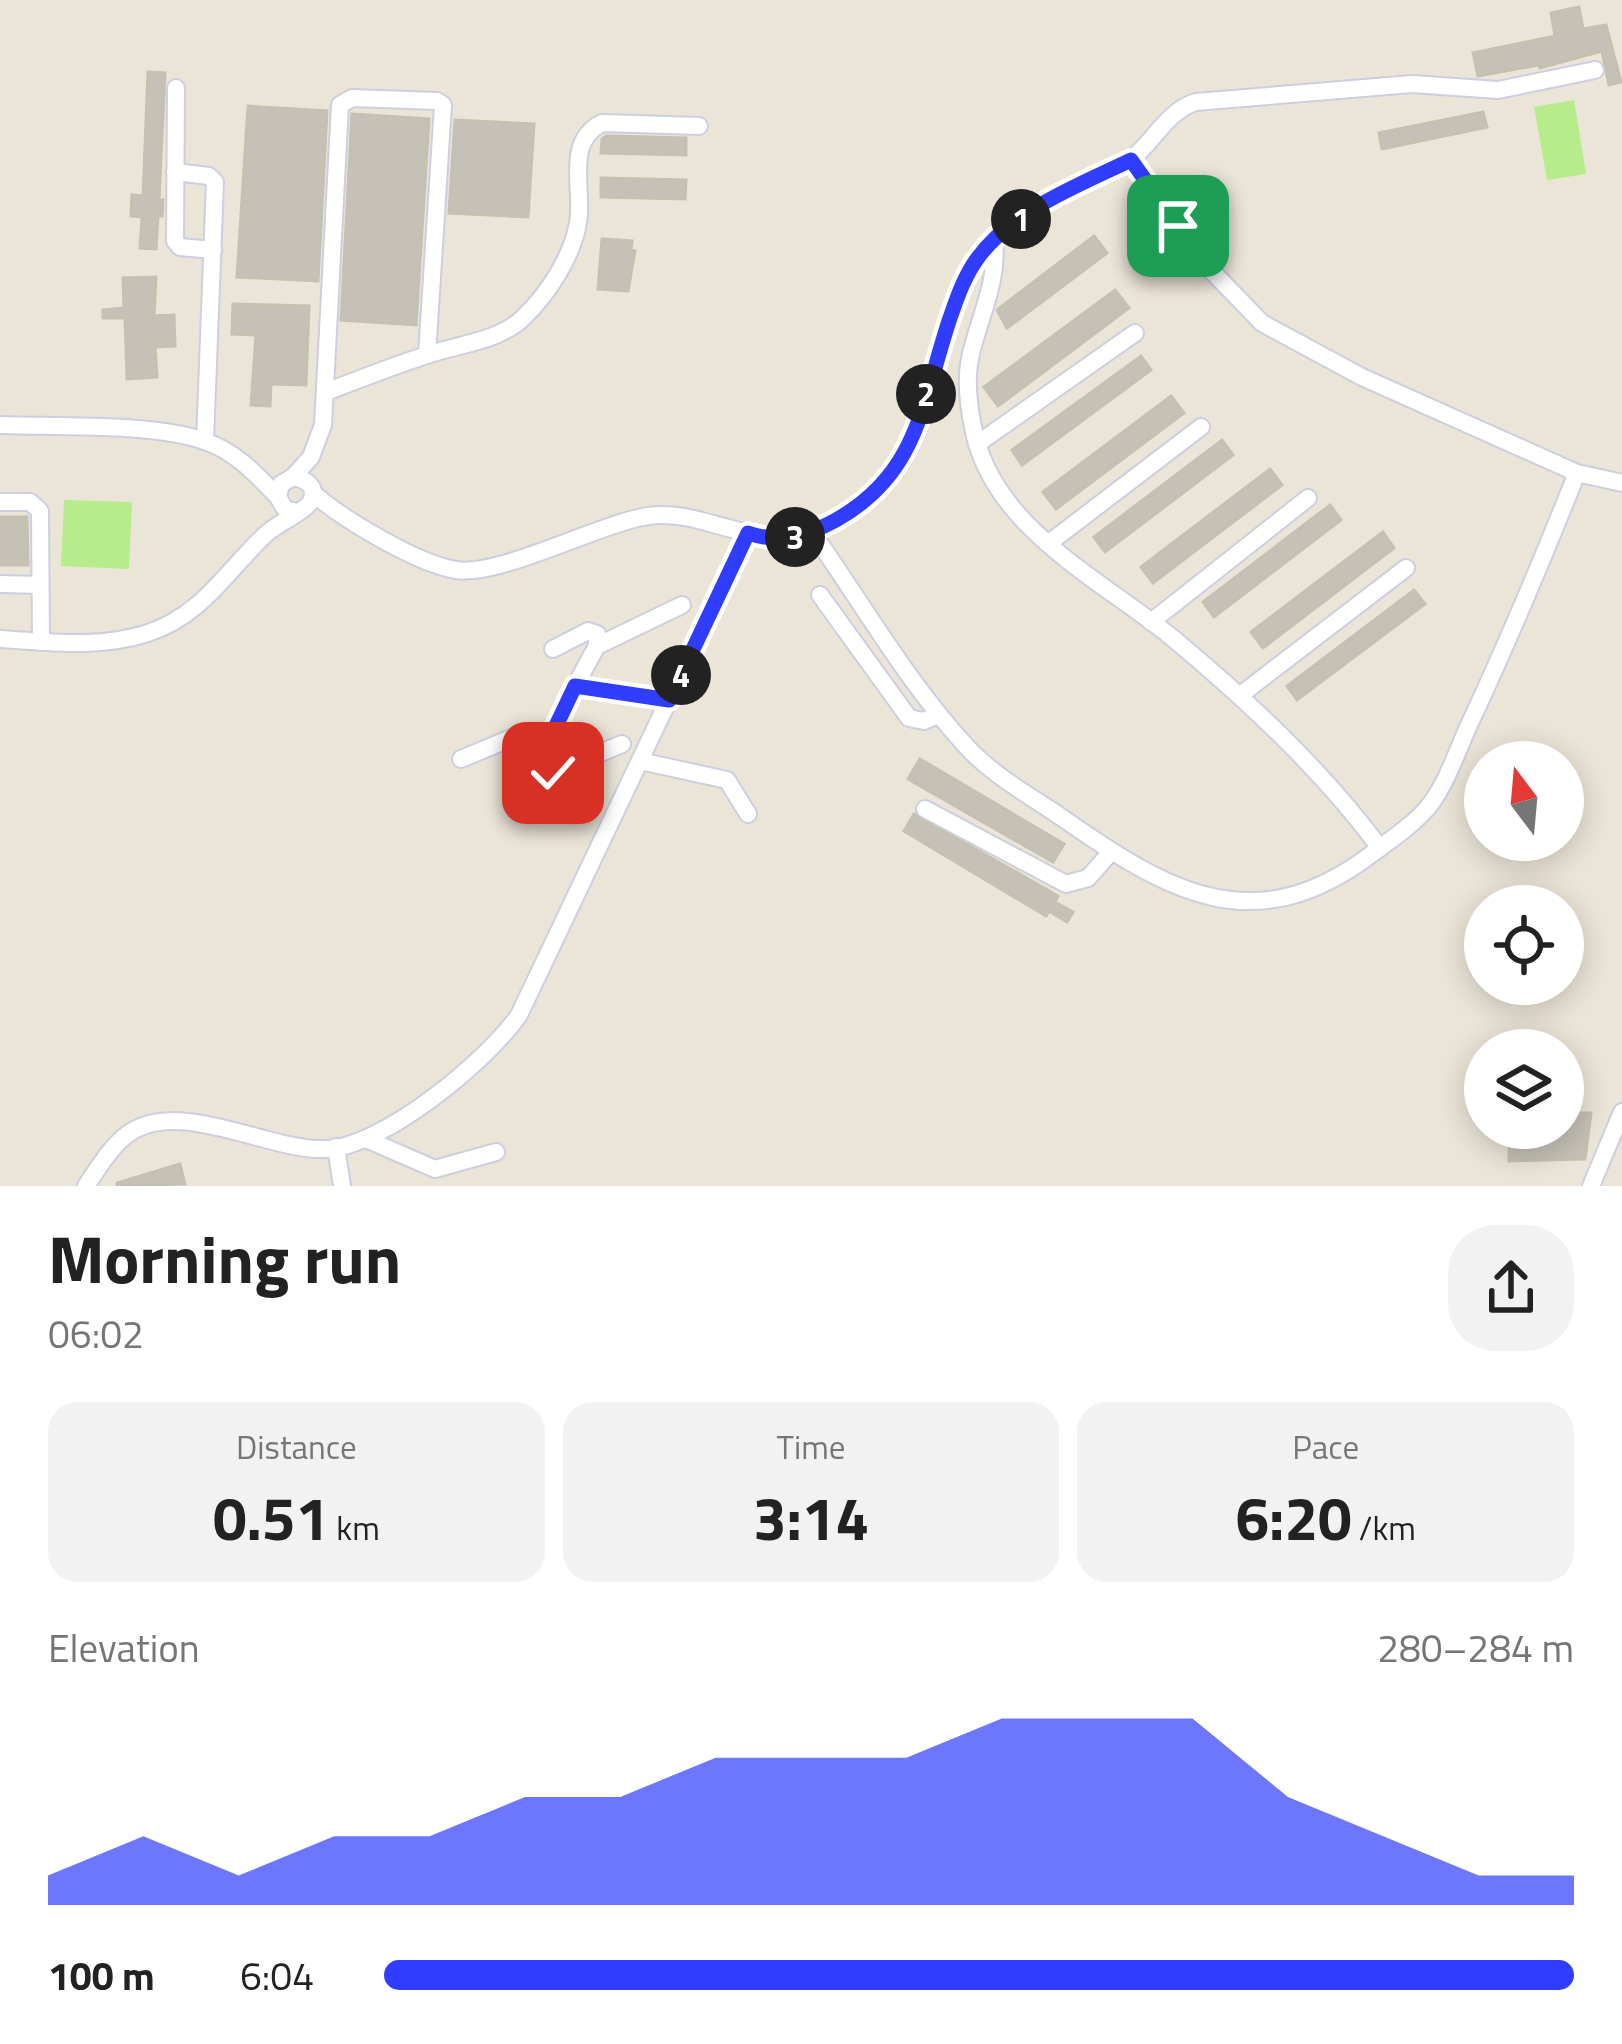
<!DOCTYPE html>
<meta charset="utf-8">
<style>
:root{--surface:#fff;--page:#f2f2f2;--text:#222;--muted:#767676;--accent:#303dff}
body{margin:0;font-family:"Titillium Web",sans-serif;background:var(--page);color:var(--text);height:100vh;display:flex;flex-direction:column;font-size:45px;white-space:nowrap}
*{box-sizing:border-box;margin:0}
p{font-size:39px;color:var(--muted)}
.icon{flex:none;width:66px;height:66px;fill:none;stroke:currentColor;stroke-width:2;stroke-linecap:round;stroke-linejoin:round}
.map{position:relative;height:1186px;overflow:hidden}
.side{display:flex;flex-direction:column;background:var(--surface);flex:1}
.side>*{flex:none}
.needle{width:78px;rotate:344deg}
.fabs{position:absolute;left:1464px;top:741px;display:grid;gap:24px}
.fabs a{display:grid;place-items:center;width:120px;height:120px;border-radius:50%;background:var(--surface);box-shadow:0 6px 30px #0003;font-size:60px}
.pin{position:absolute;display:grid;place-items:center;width:102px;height:102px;color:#fff;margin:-51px;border-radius:24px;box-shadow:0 6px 18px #0006}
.km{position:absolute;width:60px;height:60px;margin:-30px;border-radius:50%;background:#222;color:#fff;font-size:33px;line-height:60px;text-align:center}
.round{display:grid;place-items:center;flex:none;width:126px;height:126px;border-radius:48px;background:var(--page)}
.head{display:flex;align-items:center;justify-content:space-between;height:204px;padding:0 48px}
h1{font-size:66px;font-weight:700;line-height:90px}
.metrics{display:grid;grid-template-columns:repeat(3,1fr);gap:18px;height:204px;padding:12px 48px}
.metrics div{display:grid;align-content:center;border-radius:30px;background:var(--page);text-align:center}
.metrics b{font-size:60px;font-weight:700}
.metrics small{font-size:33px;font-weight:400}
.metrics p{font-size:33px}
.chart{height:336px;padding:24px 48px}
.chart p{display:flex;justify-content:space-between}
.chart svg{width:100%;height:216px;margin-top:12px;fill:var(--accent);opacity:.7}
ul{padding:0 48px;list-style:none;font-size:39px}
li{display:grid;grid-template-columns:192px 144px 1fr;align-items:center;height:90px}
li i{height:30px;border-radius:15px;background:var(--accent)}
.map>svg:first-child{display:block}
.pitch{fill:#b7ec8b}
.building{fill:#c5c1b7;stroke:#c5c1b1;stroke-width:3}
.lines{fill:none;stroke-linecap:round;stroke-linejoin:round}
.minor-casing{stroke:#cdcee1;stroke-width:20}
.minor{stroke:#fff;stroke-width:16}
.route-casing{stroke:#fff;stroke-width:24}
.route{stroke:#303dff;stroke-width:15}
</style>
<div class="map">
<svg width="1622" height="1186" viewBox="0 0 1622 1186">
<rect width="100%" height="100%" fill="#ebe5d7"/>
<g class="pitch">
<path d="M 1574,100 L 1586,174 L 1547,180 L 1534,107 Z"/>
<path d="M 64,500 L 132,502 L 129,569 L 61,566 Z"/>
</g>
<g class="building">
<path d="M 1579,7 L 1583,29 L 1606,25 L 1621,82 L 1609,85 L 1602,51 L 1540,68 L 1539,65 L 1478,76 L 1473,53 L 1555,36 L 1551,13 Z"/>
<path d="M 148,72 L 165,73 L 159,200 L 163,200 L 162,216 L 158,216 L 156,249 L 140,248 L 142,217 L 131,216 L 132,195 L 143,196 Z"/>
<path d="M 248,106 L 327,111 L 318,281 L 237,277 Z"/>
<path d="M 1483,112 L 1487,127 L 1382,149 L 1379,133 Z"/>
<path d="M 352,114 L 429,119 L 416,325 L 341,320 Z"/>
<path d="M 455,120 L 534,124 L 528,217 L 449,213 Z"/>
<path d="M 606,136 L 686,138 L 686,155 L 601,153 L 602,139 Z"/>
<path d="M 601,178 L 686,180 L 685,199 L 601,197 Z"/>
<path d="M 1094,236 L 1107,253 L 1007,328 L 997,310 Z"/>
<path d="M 602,239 L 632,241 L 631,250 L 635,251 L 628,291 L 598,289 Z"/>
<path d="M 156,277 L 154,316 L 174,315 L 175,346 L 155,347 L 157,377 L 127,379 L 125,318 L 103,318 L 103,310 L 124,308 L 123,278 Z"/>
<path d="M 1115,290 L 1129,308 L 998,406 L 984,387 Z"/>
<path d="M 233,304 L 309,306 L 306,385 L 271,384 L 270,406 L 251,405 L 256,335 L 232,334 Z"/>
<path d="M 1141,356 L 1151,370 L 1022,465 L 1012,450 Z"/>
<path d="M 1171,396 L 1184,413 L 1056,509 L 1043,492 Z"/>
<path d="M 1222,440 L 1233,455 L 1105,552 L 1094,537 Z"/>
<path d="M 1270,469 L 1282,485 L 1153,583 L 1141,567 Z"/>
<path d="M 1330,505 L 1341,520 L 1214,617 L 1203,602 Z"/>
<path d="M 0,517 L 27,517 L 28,565 L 0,565 Z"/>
<path d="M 1383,532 L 1394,548 L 1263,648 L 1251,632 Z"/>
<path d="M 1414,590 L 1425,604 L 1297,700 L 1287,686 Z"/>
<path d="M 920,759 L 1064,844 L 1053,862 L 908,779 Z"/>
<path d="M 914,814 L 1058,896 L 1055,902 L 1073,912 L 1067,922 L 1049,911 L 1046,916 L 904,831 Z"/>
<path d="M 1563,1113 L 1591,1113 L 1585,1159 L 1509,1161 L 1510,1128 L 1563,1128 Z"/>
<path d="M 180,1164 L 185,1184 L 117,1186 L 117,1183 Z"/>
</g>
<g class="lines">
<defs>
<g id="minor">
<path d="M 176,88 L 175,241 L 180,247 L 213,250"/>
<path d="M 1131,160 L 1202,261 L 1262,323 L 1362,377 L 1577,473 L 1622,483"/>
<path d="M 175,172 L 209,176 L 215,182 L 205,441"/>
<path d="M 994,239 C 999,280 980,315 971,354 C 965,378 968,403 973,427 C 992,529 1103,580 1175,640 C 1249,702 1322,770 1380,848"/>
<path d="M 326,392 C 360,379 395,365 430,354 C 460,344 499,341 523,318 C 548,294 572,257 578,223 C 584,189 564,142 602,123 L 699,126"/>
<path d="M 0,425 C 56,427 154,423 204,441 C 235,451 256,474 278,497"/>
<path d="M 977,444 L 1135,333"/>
<path d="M 293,477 L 311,457 L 323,425 L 340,105 L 352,98 L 437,101 L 443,105 L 427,355"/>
<path d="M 313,493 C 342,519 418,564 456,570 C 499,577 598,524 648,516 C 677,512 701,521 728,528 C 795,547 834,534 884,484 C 940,429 931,322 977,258 C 1005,220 1055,197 1096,177 C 1106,171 1119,168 1129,161 C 1153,144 1166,111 1196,102 L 1412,84 L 1498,90 L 1595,70"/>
<path d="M 0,502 L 30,502 L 40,511 L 41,642"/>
<path d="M 812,532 C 862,603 907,682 966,746 C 992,775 1029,795 1061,817 C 1167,891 1254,944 1373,853 C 1392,839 1414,824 1429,806 C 1447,783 1457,751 1469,725 C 1508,642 1543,558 1577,473"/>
<path d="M 1049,543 L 1201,427"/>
<path d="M 0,584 L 40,585"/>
<path d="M 820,595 L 909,718 L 924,721 L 938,715"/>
<path d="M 1151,622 L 1308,498"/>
<path d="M 0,639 C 49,642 99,649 148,633 C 203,615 227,570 267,533 C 277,524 307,510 311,501 C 318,486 305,479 293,477 L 281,484 L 278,497 L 285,509 L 296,512"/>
<path d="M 597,646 L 682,605"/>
<path d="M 553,649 L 588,631 L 597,634 L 597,646 L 575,686"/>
<path d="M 1239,696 L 1406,568"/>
<path d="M 622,744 L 553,773 C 532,752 563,710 575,686 L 669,700"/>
<path d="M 461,759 L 526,732 L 553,733"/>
<path d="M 640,761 L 727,780 L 748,814"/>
<path d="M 925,809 L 1066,884 L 1088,878 L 1111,852"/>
<path d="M 366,1139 L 435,1169 L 496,1152"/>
<path d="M 336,1147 L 342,1186"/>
<path d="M 86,1186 C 99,1167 113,1142 134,1130 C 185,1101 270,1151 325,1149 C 382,1148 487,1061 519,1015 L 748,533"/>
<path d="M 1591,1186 L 1622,1112"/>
</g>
</defs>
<use href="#minor" class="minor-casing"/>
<use href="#minor" class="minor"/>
</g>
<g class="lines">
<defs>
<path id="route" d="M 553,773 L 547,770 L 545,749 L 575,686 L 669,700 L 748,533 C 779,544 807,536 836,520 C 920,473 922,401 950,318 C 957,298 964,277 977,259 C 1011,211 1079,185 1131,160 L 1178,226"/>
</defs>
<use href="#route" class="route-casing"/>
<use href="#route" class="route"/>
</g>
</svg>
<div class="fabs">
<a><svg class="needle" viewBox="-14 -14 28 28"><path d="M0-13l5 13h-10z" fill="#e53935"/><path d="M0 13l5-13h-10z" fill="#767676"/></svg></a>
<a><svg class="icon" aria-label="locate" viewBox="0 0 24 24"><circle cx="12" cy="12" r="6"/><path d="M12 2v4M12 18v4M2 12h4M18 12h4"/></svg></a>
<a><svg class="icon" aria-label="layers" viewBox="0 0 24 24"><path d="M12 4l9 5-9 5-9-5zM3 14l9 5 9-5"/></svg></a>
</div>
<div class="pin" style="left:1178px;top:226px;background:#1e9e55"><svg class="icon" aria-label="arrive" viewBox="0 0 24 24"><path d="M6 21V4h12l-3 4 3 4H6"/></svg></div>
<div class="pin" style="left:553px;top:773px;background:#d93025"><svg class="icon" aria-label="check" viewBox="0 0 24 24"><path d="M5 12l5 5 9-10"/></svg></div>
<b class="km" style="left:1021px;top:219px">1</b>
<b class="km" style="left:926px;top:394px">2</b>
<b class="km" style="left:795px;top:537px">3</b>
<b class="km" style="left:681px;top:675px">4</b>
</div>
<section class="side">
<div class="head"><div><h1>Morning run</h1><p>06:02</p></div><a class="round"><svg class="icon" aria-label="share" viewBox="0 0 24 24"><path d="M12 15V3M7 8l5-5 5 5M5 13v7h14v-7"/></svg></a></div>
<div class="metrics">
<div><p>Distance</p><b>0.51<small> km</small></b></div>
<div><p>Time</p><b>3:14</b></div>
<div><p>Pace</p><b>6:20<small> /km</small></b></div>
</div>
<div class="chart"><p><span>Elevation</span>280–284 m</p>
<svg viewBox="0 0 160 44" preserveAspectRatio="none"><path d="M0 44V38L10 30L20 38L30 30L40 30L50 22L60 22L70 14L80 14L90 14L100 6L110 6L120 6L130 22L140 30L150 38L160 38V44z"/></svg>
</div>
<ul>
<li><b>100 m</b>6:04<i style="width:100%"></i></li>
</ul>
</section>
